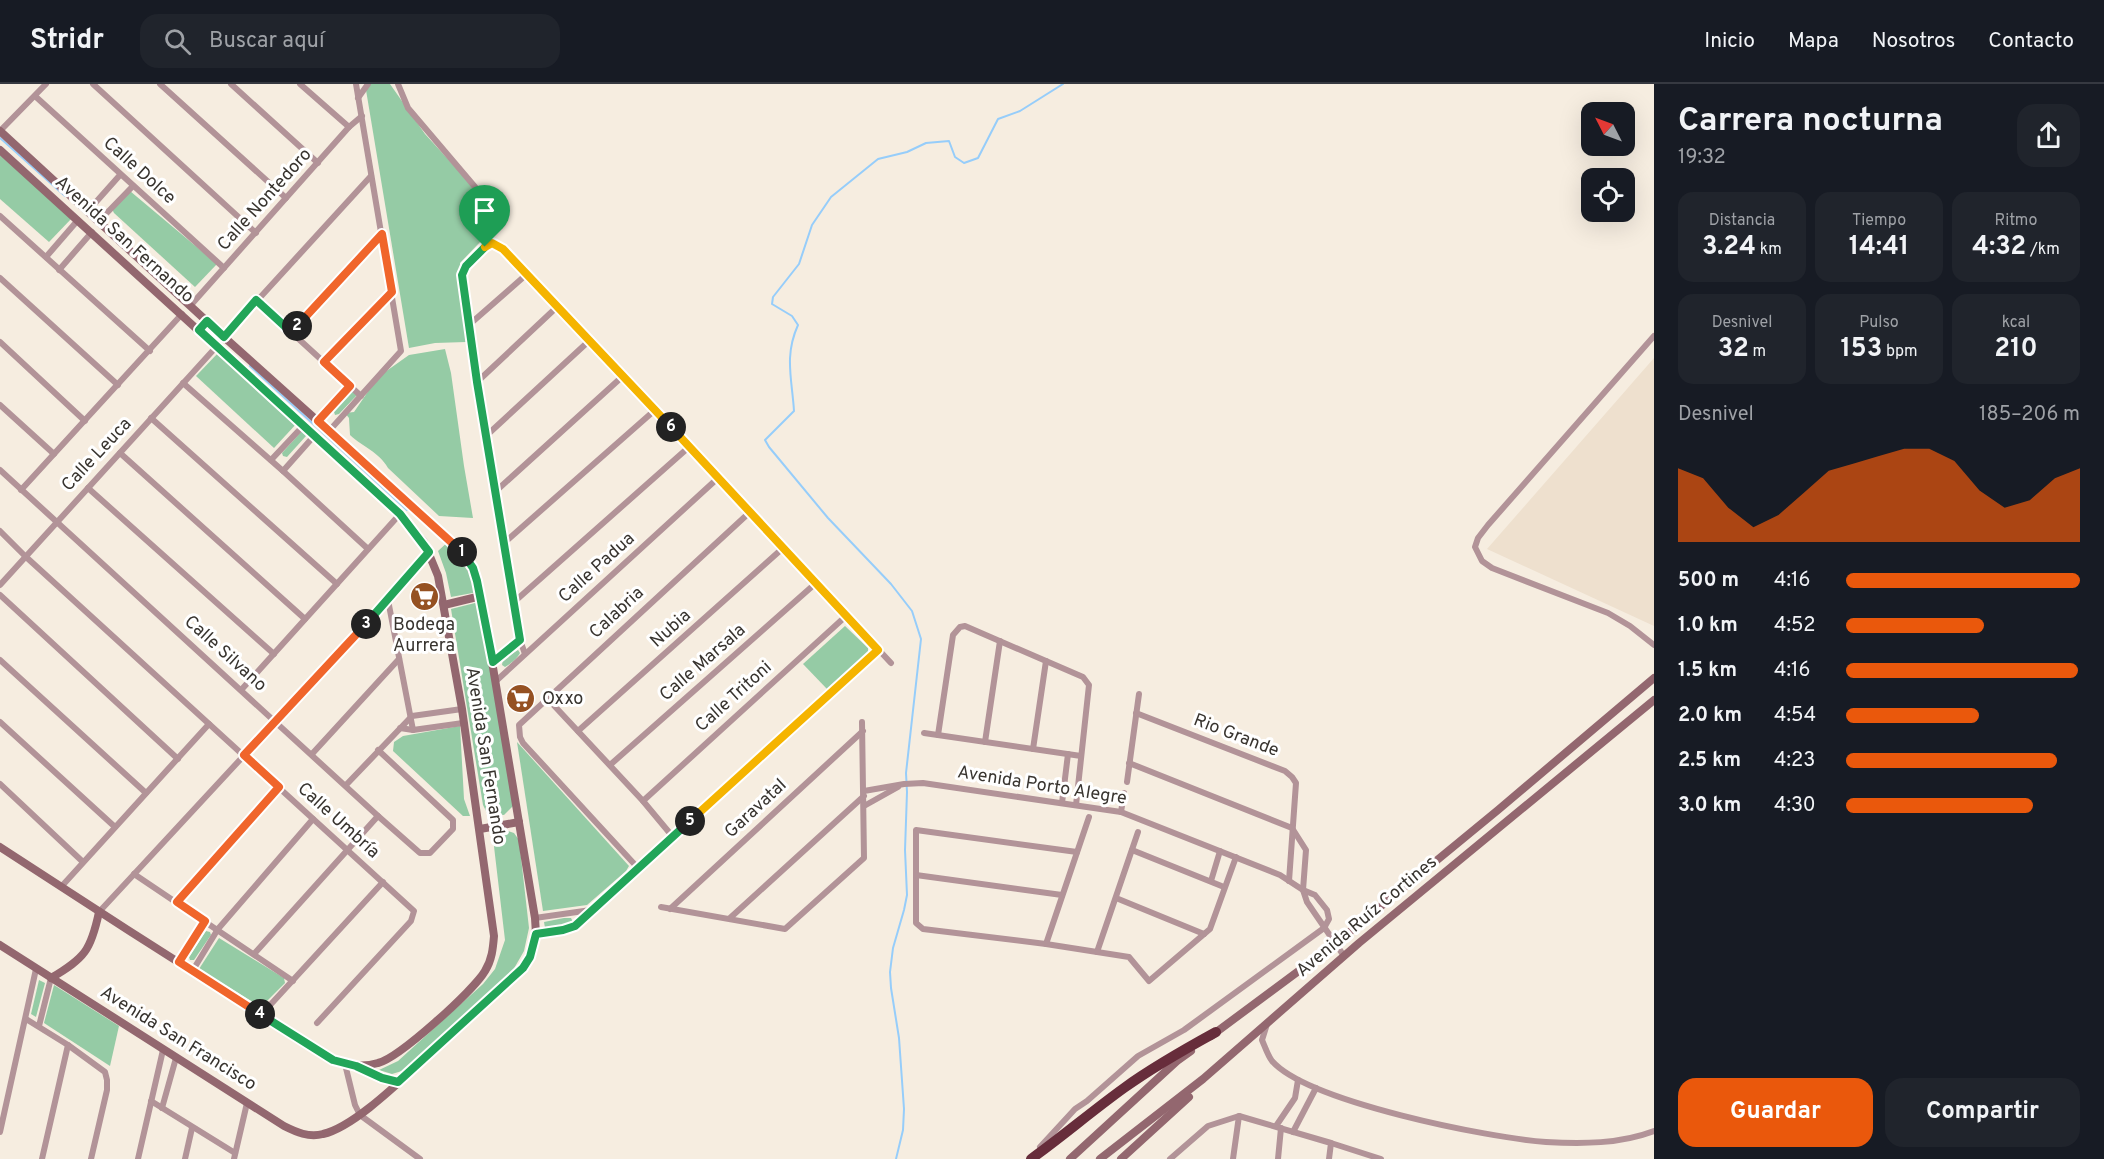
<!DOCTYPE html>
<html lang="es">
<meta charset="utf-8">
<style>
:root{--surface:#171b24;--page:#20242c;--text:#f1f3f6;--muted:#9ea1a6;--line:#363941;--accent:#ea580c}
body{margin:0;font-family:Overpass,sans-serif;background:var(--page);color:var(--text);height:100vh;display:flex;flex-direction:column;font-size:22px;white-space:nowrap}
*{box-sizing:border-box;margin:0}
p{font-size:20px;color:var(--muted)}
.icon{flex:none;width:33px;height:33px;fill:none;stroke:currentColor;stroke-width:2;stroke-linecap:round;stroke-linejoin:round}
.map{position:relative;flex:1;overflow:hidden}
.panel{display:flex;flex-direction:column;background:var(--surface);width:450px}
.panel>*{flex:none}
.needle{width:39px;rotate:312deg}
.buttons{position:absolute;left:1581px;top:18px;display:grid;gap:12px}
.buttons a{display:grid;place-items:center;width:54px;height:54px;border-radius:12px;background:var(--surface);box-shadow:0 6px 24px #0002;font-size:30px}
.pin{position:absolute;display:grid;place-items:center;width:51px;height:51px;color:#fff;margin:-62px -26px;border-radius:50% 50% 50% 0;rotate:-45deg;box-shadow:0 0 6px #0007}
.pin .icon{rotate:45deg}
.km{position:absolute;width:30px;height:30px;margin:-15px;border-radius:50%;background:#222;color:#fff;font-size:16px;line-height:30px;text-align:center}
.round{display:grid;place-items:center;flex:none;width:63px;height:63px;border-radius:18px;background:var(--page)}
.head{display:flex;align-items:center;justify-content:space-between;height:102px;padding:0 24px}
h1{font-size:33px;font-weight:700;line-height:45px}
.figures{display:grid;grid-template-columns:repeat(3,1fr);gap:9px;height:102px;padding:6px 24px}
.figures div{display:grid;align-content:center;border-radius:15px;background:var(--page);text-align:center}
.figures b{font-size:26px;font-weight:700}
.figures small{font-size:16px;font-weight:400}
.figures p{font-size:16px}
.chart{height:168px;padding:12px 24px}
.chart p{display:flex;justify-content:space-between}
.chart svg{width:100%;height:108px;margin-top:6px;fill:var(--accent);opacity:.7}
.action{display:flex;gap:12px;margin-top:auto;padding:12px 24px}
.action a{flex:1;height:69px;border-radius:18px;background:var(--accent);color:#fff;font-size:24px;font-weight:700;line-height:69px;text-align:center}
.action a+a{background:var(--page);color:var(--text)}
ul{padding:0 24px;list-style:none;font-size:20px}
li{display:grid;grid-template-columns:96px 72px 1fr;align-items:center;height:45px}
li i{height:15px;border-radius:8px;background:var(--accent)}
header{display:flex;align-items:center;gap:36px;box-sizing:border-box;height:84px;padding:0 30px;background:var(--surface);border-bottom:2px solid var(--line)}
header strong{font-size:28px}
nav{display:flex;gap:33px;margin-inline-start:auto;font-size:21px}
.search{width:420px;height:54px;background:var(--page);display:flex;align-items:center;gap:15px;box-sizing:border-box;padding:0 21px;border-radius:18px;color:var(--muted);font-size:22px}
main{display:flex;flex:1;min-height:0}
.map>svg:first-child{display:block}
.built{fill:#eee0ce}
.green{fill:#95cba5}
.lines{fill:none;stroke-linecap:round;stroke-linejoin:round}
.stream{stroke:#96cdfa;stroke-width:2}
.street{stroke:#b29398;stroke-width:6}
.secondary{stroke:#93676f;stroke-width:8}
.highway{stroke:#672d3b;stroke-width:10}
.split-1-casing{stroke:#fff;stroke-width:12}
.split-2-casing{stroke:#fff;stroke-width:12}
.split-3-casing{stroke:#fff;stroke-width:12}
.split-4-casing{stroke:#fff;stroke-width:12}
.split-5-casing{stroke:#fff;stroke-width:12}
.split-6-casing{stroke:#fff;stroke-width:12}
.split-7-casing{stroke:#fff;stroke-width:12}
.split-1{stroke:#22a559;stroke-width:8}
.split-2{stroke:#f0652b;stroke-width:8}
.split-3{stroke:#22a559;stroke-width:8}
.split-4{stroke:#f0652b;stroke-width:8}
.split-5{stroke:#22a559;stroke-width:8}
.split-6{stroke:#f5b400;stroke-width:8}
.split-7{stroke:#f5b400;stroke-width:8}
.labels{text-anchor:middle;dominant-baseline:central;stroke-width:6;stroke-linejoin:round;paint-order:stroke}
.street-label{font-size:18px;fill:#38342f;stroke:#fff}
.poi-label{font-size:18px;fill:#38342f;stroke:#fff}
</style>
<header>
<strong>Stridr</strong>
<div class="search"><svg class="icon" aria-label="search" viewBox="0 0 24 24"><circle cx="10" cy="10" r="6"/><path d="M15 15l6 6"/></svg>Buscar aquí</div>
<nav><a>Inicio</a><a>Mapa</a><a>Nosotros</a><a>Contacto</a></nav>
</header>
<main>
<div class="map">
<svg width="1654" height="1075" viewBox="0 0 1654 1075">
<rect width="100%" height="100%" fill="#f6ede0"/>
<path class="built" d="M 1654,274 L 1654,542 L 1487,465 Z"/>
<g class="green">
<path d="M 365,0 L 390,0 L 425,50 L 455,83 L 487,115 L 481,157 L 460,179 L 460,188 L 466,258 L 435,259 L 409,264 Z"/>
<path d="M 0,71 L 72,134 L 49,158 L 0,115 Z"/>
<path d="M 130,107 L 217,180 L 195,203 L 114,129 L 112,125 Z"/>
<path d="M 445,265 L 451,289 L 464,382 L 473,434 L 439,432 L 388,384 C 379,368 363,363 350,351 L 349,334 L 345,329 L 354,328 L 378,293 L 409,271 Z"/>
<path d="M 219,268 L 298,338 L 274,364 L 196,292 Z"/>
<path d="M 352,305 L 357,311 L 339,330 L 335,331 L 333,325 Z"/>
<path d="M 302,347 L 305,348 L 306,352 L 287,373 L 283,372 L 282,369 Z"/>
<path d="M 450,456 L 459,465 L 478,508 L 451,513 L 446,489 L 438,467 Z"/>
<path d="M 479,518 L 513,722 L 504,731 L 487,729 L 483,721 L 451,525 Z"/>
<path d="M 845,542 L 868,564 L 868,568 L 827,605 L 803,580 Z"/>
<path d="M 518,566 L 520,569 C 517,575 510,580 505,583 L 502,581 L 503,575 Z"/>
<path d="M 460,642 L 464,715 L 470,732 L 463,732 L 393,667 L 394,658 L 403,652 Z"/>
<path d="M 517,658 L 629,782 L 626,787 L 587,821 L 543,827 Z"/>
<path d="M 505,746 L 514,749 L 519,756 L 529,844 L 524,867 L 512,888 L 405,986 L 392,990 L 379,986 L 398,977 L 483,900 L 495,885 L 505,856 L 493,754 L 499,747 Z"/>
<path d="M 564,834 L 571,834 L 573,838 L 566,842 L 545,844 L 544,838 Z"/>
<path d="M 206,847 L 210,848 L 211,851 L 194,876 L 190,876 L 189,873 Z"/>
<path d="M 219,854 L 284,894 L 285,899 L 261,923 L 199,885 Z"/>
<path d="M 39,896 L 45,899 L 36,933 L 31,930 Z"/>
<path d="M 54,901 L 119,942 L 110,982 L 44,939 Z"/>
</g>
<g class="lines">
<g class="stream">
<path d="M 0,54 L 65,112"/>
<path d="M 250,282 L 407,426"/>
<path d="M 896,1075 L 903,1046 L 904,1025 L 899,954 L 891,904 L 890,888 L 893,864 L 904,826 L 907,811 L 905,766 L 907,708 L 906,689 L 921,555 L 912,527 L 891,500 L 828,434 L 769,363 L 765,356 L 794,327 C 792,295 784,272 798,241 L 792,232 L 772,220 L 773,213 L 799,180 L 812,141 L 831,113 L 878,75 L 907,68 L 926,59 L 949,57 L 955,73 L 964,79 L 978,74 L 998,35 L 1020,27 L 1063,0"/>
</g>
<g class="street">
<path d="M 93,0 L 256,149"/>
<path d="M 160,0 L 286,114"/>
<path d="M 231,0 L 318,79"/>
<path d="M 300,0 L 349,43"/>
<path d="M 398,0 L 408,24 L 487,117 C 494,134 481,146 485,163"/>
<path d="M 35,12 L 224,184"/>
<path d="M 358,14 L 368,0"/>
<path d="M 0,47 L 46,0"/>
<path d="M 88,127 L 120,91"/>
<path d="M 0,132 L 150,267"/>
<path d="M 99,137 L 133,102"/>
<path d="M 46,173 L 78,136"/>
<path d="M 59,186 L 92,148"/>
<path d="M 0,194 L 118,301"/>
<path d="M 256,216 L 361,312"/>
<path d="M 191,221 L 349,43 L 362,32"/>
<path d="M 470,240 L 527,190"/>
<path d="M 291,248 L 383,150"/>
<path d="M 1654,252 L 1488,441 L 1478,454 L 1475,463 L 1482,477 L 1492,484 L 1608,529 L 1630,542 L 1654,561"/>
<path d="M 224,253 L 371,92"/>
<path d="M 0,258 L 85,337"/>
<path d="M 325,278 L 392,208"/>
<path d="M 477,298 L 558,222"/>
<path d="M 183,299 L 283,387 L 368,465"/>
<path d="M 0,321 L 54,370"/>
<path d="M 151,334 L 337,500"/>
<path d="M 318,337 L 350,302"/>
<path d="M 329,347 L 401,267 L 356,0"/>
<path d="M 486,352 L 590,256"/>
<path d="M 120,369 L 305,535"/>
<path d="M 271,376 L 303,342"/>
<path d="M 0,386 L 378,732 L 420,769 L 430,769 L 453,745 L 453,736 L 378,666"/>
<path d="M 283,387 L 314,352"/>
<path d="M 88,404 L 274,570"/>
<path d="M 21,406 L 182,230"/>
<path d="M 496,407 L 623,292"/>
<path d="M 0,447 L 25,472 L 414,827 L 411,837 L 317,939"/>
<path d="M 504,459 L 655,326"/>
<path d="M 0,501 L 217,262"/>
<path d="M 0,511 L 178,675"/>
<path d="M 388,516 L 413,646"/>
<path d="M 514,518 L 689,363"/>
<path d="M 525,570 L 520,556 L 477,298 L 462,191 C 464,179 481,164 493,159 L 503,165 L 558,222 L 891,579"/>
<path d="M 0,576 L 146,709"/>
<path d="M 493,578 L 520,556"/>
<path d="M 496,597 L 718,394"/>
<path d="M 242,605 L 400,430"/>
<path d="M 547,614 L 643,717 L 673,753"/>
<path d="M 1136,629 L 1285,687 L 1292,693 L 1296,699 L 1289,797"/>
<path d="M 0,638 L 115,743"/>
<path d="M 400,644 L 413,646 L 463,639"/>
<path d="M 578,647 L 783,464"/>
<path d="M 924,649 L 1081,672"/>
<path d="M 938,651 L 953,551 L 960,543 L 965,542 L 1083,593 L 1089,601 L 1076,721"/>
<path d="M 985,658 L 1000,557"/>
<path d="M 1033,665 L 1046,577"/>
<path d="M 312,670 L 399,575"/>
<path d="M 1129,679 L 1292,744 L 1306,766 L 1303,806 L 1307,818 L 1344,872"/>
<path d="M 610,681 L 816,499"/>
<path d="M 1127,698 L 1139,610"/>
<path d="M 0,700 L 83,778"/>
<path d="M 346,701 L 412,632 L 462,625"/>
<path d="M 864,707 L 904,700 L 923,699 L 1121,728 L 1280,791 L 1303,806 L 1315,811 L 1327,826 L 1329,835 L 1324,844 L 1184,946 L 1138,972 L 1087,1017 L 1075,1025 L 1040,1063"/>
<path d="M 643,717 L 846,532"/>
<path d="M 1062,719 L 1068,670"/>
<path d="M 864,722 L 898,703"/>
<path d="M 1121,728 L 1124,709"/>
<path d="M 1132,766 L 1224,803"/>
<path d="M 1077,768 L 916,746 L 916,839 L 923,845 L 1046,860 L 1129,873 L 1149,897 L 1210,845 L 1236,773"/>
<path d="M 638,784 L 523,659 L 520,653 L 519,641 L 750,428"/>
<path d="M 134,790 L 293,897"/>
<path d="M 916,791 L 1062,811"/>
<path d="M 1211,797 L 1220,767"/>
<path d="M 61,803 L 209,640"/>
<path d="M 1116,814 L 1204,850"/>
<path d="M 177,818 L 279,703"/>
<path d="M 661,823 L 785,845 L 864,774 L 862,638"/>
<path d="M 670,825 L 863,647"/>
<path d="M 99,828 L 388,516 L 429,468"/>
<path d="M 535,834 L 591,826"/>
<path d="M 730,834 L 864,712"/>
<path d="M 536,850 L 570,844 L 583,836 L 877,565"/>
<path d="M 1046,860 L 1089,733"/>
<path d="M 1097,868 L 1138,748"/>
<path d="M 254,870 L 378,732"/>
<path d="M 179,878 L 205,837"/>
<path d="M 193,886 L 218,845 L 313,735"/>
<path d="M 261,931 L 383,798"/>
<path d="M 26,935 L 68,961 L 105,988 L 107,996 L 107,1006 L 91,1075"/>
<path d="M 1267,940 L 1262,956 C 1265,963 1268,972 1272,977 C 1308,1018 1489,1054 1546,1058 C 1582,1060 1620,1060 1654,1047"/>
<path d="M 39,942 L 51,894"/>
<path d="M 345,980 L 355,1021 L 360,1031 L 420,1075"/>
<path d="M 151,1017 L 235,1069"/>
<path d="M 162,1024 L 176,974"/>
<path d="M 1276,1042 L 1295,1014 L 1298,996"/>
<path d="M 0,1048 L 36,885"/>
<path d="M 1293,1048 L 1316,1004"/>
<path d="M 1331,1059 L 1381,1075"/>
<path d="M 42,1075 L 68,961"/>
<path d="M 138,1075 L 163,966"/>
<path d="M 185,1075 L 192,1044"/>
<path d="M 234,1075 L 247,1019"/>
<path d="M 1170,1075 L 1208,1042 L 1239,1032 L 1331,1059 L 1329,1075"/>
<path d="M 1233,1075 L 1239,1032"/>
<path d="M 1278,1075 L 1281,1044"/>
</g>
<g class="secondary">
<path d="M 0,47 L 224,253 L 447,453 C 465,471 475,487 481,512 L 535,834 L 536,850 L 534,863 L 523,884 C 496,911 467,936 439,962 C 411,986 358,1042 323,1050 C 309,1054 296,1048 284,1042 L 0,861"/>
<path d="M 0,66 L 400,430 L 424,458 L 438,492 L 462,625 L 494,852 C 493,864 492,876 485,887 C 474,906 399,974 378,979 C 362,984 348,981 333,976 C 221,906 110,835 0,763"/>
<path d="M 444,521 L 481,512"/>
<path d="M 480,745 L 519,738"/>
<path d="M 51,894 C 85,874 91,866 99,828"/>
<path d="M 1211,952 L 1335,860 L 1498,726 L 1654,594"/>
<path d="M 357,982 L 382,995 L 398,998"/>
<path d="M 1070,1075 L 1177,977 L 1191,967"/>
<path d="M 1100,1075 L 1203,995 L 1359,859 L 1654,616"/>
<path d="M 1121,1075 L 1189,1013"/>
</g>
<path class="highway" d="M 1031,1075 C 1063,1052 1092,1027 1124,1004 C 1153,983 1185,965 1216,948"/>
</g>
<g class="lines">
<defs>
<path id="split-1" d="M 462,468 L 473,484 L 477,497 L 493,578 L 520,556 L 477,298 L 462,191 L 466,182 L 485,163"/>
<path id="split-2" d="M 297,242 L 382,150 L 392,208 L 324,278 L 350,302 L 318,337 L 462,468"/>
<path id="split-3" d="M 297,242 L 291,248 L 256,216 L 224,253 L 207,237 L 199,246 L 400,430 L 429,468 L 366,540"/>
<path id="split-4" d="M 260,930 L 179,878 L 205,837 L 177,818 L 279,703 L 244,671 L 366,540"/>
<path id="split-5" d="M 260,930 L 333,976 L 356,982 L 382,994 L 398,998 L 523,884 L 530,873 L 536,850 L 563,846 L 575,842 L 690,737"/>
<path id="split-6" d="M 671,343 L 878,566 L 690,737"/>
<path id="split-7" d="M 485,163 L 492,159 L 503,165 L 671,343"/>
</defs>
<use href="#split-1" class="split-1-casing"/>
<use href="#split-2" class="split-2-casing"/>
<use href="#split-3" class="split-3-casing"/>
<use href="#split-4" class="split-4-casing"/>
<use href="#split-5" class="split-5-casing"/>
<use href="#split-6" class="split-6-casing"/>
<use href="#split-7" class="split-7-casing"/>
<use href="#split-1" class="split-1"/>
<use href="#split-2" class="split-2"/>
<use href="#split-3" class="split-3"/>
<use href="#split-4" class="split-4"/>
<use href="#split-5" class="split-5"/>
<use href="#split-6" class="split-6"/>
<use href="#split-7" class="split-7"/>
</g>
<defs>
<symbol id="supermarket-disc" viewBox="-11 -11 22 22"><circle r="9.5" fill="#955122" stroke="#fff"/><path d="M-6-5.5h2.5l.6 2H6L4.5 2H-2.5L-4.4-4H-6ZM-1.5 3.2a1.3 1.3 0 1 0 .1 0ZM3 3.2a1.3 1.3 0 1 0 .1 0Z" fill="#fff"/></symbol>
</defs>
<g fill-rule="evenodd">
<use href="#supermarket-disc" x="408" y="496" width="33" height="33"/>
<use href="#supermarket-disc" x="504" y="598" width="33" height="33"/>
</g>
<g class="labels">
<g class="street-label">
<text transform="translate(139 87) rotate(42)">Calle Dolce</text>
<text transform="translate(265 116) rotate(-48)">Calle Nontedoro</text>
<text transform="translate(124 156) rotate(42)">Avenida San Fernando</text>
<text transform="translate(97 371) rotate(-47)">Calle Leuca</text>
<text transform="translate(597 484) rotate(-42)">Calle Padua</text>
<text transform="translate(617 529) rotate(-43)">Calabria</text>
<text transform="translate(671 545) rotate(-42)">Nubia</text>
<text transform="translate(225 570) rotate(42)">Calle Silvano</text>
<text transform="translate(703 579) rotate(-41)">Calle Marsala</text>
<text transform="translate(734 613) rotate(-42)">Calle Tritoni</text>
<text transform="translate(1236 652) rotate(21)">Rio Grande</text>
<text transform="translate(485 672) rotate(81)">Avenida San Fernando</text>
<text transform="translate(1042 702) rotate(9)">Avenida Porto Alegre</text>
<text transform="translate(756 725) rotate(-43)">Garavatal</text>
<text transform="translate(338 737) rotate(42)">Calle Umbría</text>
<text transform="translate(1367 833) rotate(-40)">Avenida Ruíz Cortines</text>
<text transform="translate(178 955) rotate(32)">Avenida San Francisco</text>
</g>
<g class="poi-label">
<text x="424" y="541">Bodega<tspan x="424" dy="21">Aurrera</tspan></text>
<text x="542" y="615" text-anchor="start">Oxxo</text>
</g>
</g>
</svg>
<div class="buttons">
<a><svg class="needle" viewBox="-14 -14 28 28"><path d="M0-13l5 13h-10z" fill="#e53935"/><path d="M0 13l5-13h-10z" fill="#9ea1a6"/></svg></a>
<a><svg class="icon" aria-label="locate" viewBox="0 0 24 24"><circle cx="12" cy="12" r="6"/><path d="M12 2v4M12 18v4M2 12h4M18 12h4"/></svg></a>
</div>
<div class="pin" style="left:485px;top:163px;background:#1e9e55"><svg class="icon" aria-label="arrive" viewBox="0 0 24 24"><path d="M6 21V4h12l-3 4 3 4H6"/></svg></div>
<b class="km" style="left:462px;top:468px">1</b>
<b class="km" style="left:297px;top:242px">2</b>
<b class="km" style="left:366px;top:540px">3</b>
<b class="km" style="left:260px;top:930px">4</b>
<b class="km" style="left:690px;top:737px">5</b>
<b class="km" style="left:671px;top:343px">6</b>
</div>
<section class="panel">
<div class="head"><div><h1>Carrera nocturna</h1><p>19:32</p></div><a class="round"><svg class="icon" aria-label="share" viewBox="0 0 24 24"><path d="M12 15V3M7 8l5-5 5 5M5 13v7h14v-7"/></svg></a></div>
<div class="figures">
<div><p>Distancia</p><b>3.24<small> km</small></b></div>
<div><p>Tiempo</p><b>14:41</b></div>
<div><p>Ritmo</p><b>4:32<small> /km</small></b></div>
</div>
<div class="figures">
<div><p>Desnivel</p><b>32<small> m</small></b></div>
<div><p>Pulso</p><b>153<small> bpm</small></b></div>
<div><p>kcal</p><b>210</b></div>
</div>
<div class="chart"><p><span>Desnivel</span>185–206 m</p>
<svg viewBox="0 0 160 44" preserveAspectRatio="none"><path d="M0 44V14L10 18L20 30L30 38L40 33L50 24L60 15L70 12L80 9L90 6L100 6L110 11L120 23L130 30L140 27L150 18L160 14V44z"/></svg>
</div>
<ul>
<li><b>500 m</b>4:16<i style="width:100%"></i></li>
<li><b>1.0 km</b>4:52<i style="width:59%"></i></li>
<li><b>1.5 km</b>4:16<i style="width:99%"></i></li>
<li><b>2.0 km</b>4:54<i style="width:57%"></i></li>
<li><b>2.5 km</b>4:23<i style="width:90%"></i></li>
<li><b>3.0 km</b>4:30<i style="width:80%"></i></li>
</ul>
<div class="action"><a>Guardar</a><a>Compartir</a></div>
</section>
</main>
